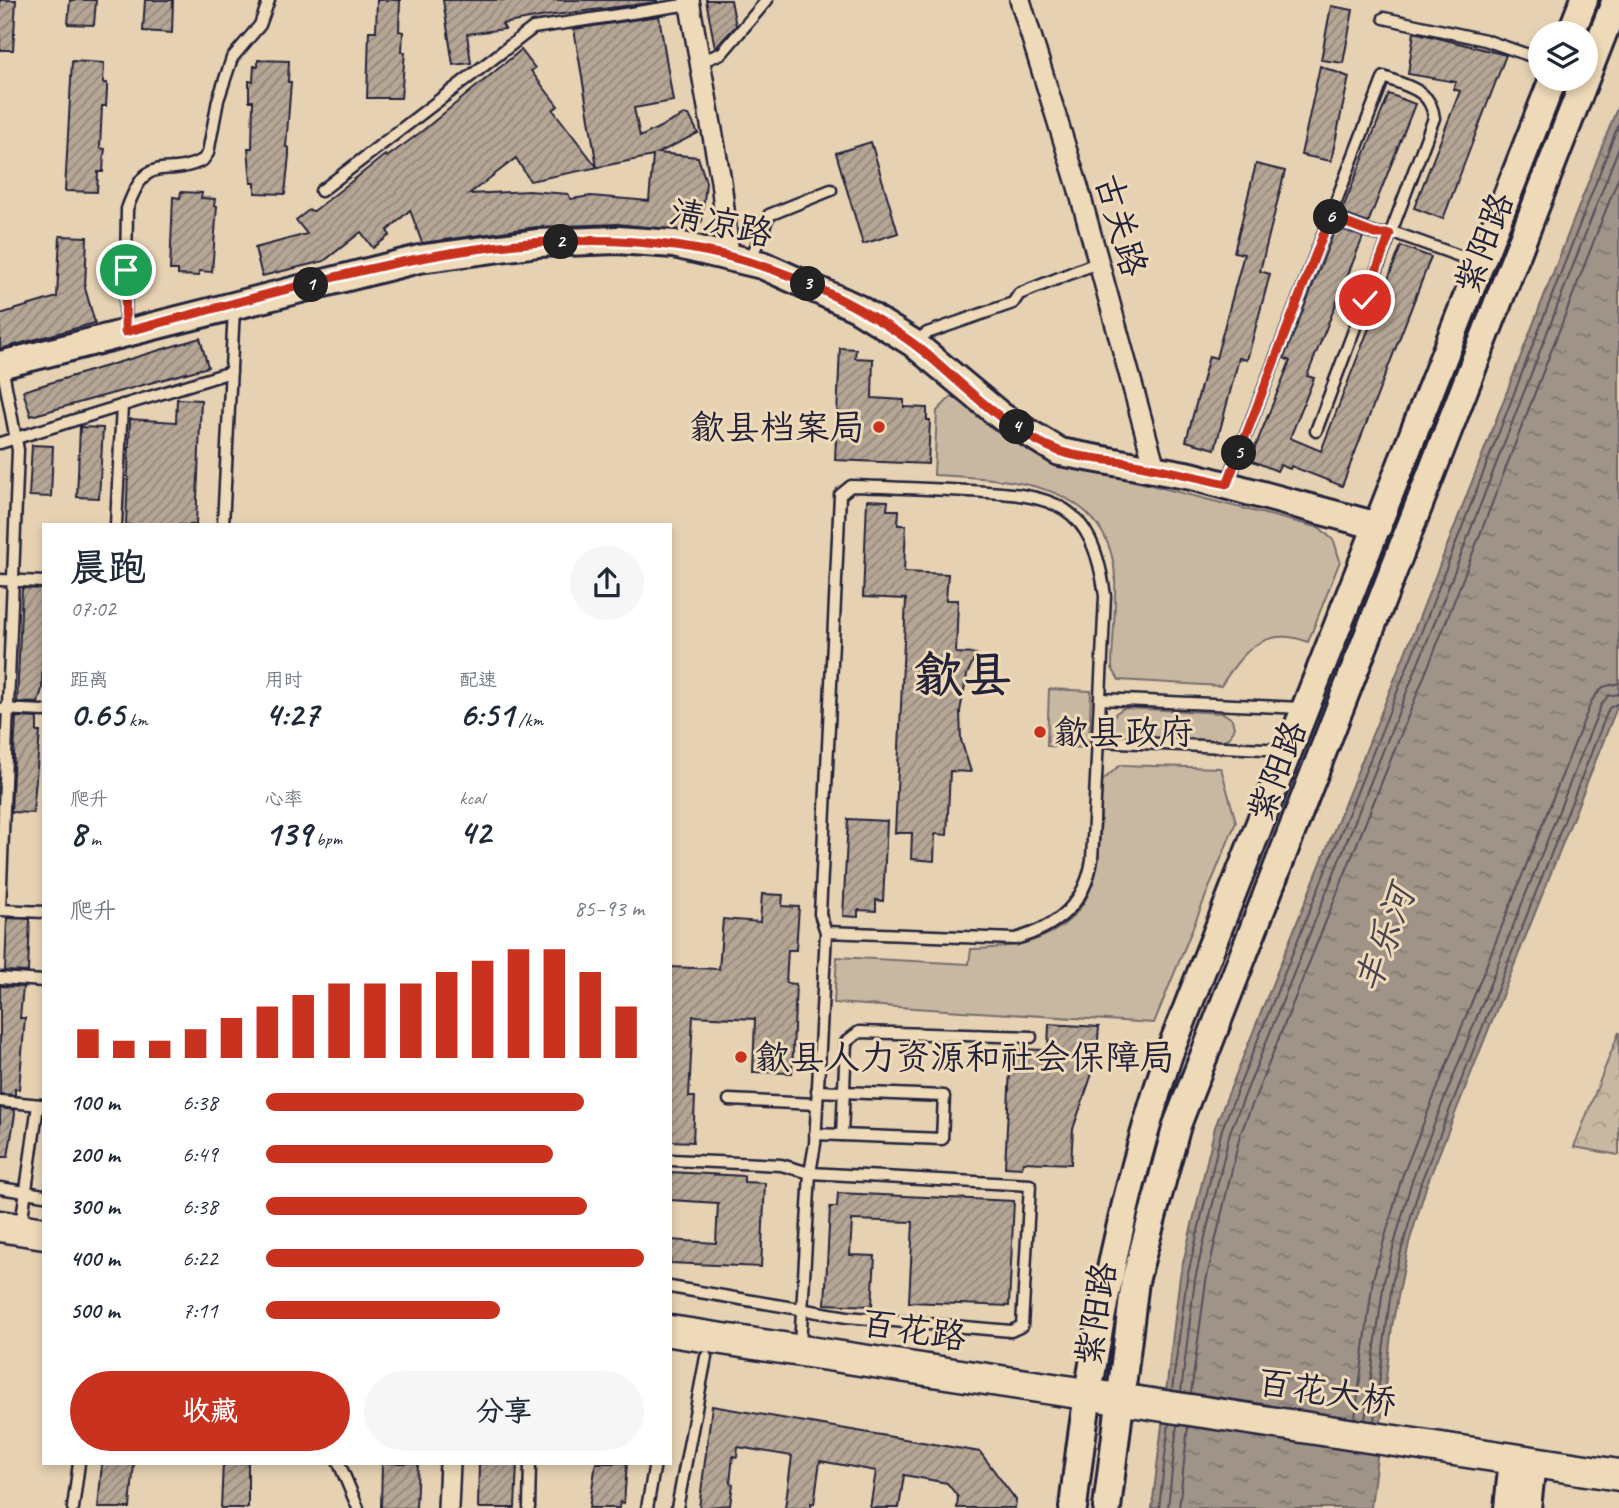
<!DOCTYPE html>
<html lang="zh">
<meta charset="utf-8">
<style>
:root{--surface:#fff;--page:#f6f6f7;--text:#1f2937;--muted:#747a83;--accent:#c8321e}
body{margin:0;font-family:Caveat,"LXGW WenKai TC",sans-serif;background:var(--page);color:var(--text);height:100vh;display:flex;flex-direction:column;font-size:26px;white-space:nowrap}
*{box-sizing:border-box;margin:0}
p{font-size:23px;color:var(--muted)}
.icon{flex:none;width:38px;height:38px;fill:none;stroke:currentColor;stroke-width:2;stroke-linecap:round;stroke-linejoin:round}
.map{position:relative;flex:1;overflow:hidden}
.details{position:absolute;left:42px;top:523px;width:630px;height:942px;display:flex;flex-direction:column;background:var(--surface);border-radius:0px;box-shadow:0 4px 10px #0003}
.details>*{flex:none}
.tools{position:absolute;left:1528px;top:21px;display:grid;gap:14px}
.tools a{display:grid;place-items:center;width:70px;height:70px;border-radius:50%;background:var(--surface);box-shadow:0 4px 10px #0003;font-size:35px}
.pin{position:absolute;display:grid;place-items:center;width:60px;height:60px;color:#fff;margin:-30px;border:4px solid #fff;border-radius:50%;box-shadow:0 2px 7px #0007}
.km{position:absolute;width:35px;height:35px;margin:-18px;border-radius:50%;background:#222;color:#fff;font-size:19px;line-height:35px;text-align:center}
.round{display:grid;place-items:center;flex:none;width:74px;height:74px;border-radius:37px;background:var(--page)}
.head{display:flex;align-items:center;justify-content:space-between;height:119px;padding:0 28px}
h1{font-size:38px;font-weight:600;line-height:52px}
.figures{display:grid;grid-template-columns:repeat(3,1fr);gap:10px;height:119px;padding:7px 28px}
.figures div{display:grid;align-content:center}
.figures b{font-size:35px;font-weight:600}
.figures small{font-size:19px;font-weight:400}
.figures p{font-size:19px}
.chart{height:196px;padding:14px 28px}
.chart p{display:flex;justify-content:space-between}
.chart svg{width:100%;height:126px;margin-top:7px;stroke:var(--accent);stroke-width:6}
.cta{display:flex;gap:14px;margin-top:auto;padding:14px 28px}
.cta a{flex:1;height:80px;border-radius:42px;background:var(--accent);color:#fff;font-size:28px;font-weight:600;line-height:80px;text-align:center}
.cta a+a{background:var(--page);color:var(--text)}
ul{padding:0 28px;list-style:none;font-size:23px}
li{display:grid;grid-template-columns:112px 84px 1fr;align-items:center;height:52px}
li i{height:18px;border-radius:9px;background:var(--accent)}
.map>svg:first-child{display:block}
.green{fill:#c9b8a1;stroke:#766d6e;stroke-width:2}
.park{fill:url(#park-crowns);stroke:#766d6e;stroke-width:2}
.water{fill:url(#water-ripples);stroke:#6e6669;stroke-width:2}
.lines{fill:none;stroke-linecap:round;stroke-linejoin:round}
.shore{stroke:#544f5a;stroke-width:2}
.building{fill:url(#building-hatch);stroke:#22223b;stroke-width:2;fill-rule:evenodd}
.lane-casing{stroke:#22223b;stroke-width:15}
.street-casing{stroke:#22223b;stroke-width:24}
.secondary-casing{stroke:#22223b;stroke-width:32}
.primary-casing{stroke:#22223b;stroke-width:35}
.lane{stroke:#eed9b8;stroke-width:10}
.street{stroke:#eed9b8;stroke-width:19}
.secondary{stroke:#eed9b8;stroke-width:26}
.primary{stroke:#eed9b8;stroke-width:30}
.route-casing{stroke:#fff;stroke-width:14}
.route{stroke:#c8321e;stroke-width:9}
.poi-dot{fill:#c8321e;stroke:#eed9b8;stroke-width:2.5}
.labels{text-anchor:middle;dominant-baseline:central;stroke-width:6;stroke-linejoin:round;paint-order:stroke}
.street-label{font-size:35px;fill:#22223b;stroke:#eed9b8}
.poi-label{font-size:35px;fill:#22223b;stroke:#eed9b8;text-anchor:start}
.water-label{font-size:37px;font-style:italic;fill:#484452;stroke:#eed9b8}
.town-label{font-size:49px;font-weight:bold;fill:#22223b;stroke:#eed9b8}
</style>
<div class="map">
<svg width="1619" height="1508" viewBox="0 0 1619 1508">
<defs>
<pattern id="park-crowns" width="20" height="18" patternUnits="userSpaceOnUse" patternTransform="scale(1.75)"><rect width="20" height="18" fill="#c9b8a1"/><path d="M2 6a3 3 0 1 1 6 0M12 15a3 3 0 1 1 6 0" fill="none" stroke="#ac9e8c"/></pattern>
<pattern id="water-ripples" width="26" height="14" patternUnits="userSpaceOnUse" patternTransform="scale(1.75)"><rect width="26" height="14" fill="#a09388"/><path d="M2 4q2-2 4 0t4 0M15 11q2-2 4 0t4 0" fill="none" stroke="#827870"/></pattern>
<pattern id="building-hatch" width="6" height="6" patternUnits="userSpaceOnUse" patternTransform="scale(1.75)"><rect width="6" height="6" fill="#b5a695"/><path d="M-1 1l2-2M0 6l6-6M5 7l2-2" fill="none" stroke="#93877b"/></pattern>
</defs>
<rect width="100%" height="100%" fill="#e6d2b3"/>
<filter id="ink" filterUnits="userSpaceOnUse"><feTurbulence type="fractalNoise" baseFrequency=".0143" numOctaves="2"/><feDisplacementMap in="SourceGraphic" scale="14" xChannelSelector="R" yChannelSelector="G"/><feConvolveMatrix kernelMatrix="1 2 1 2 8 2 1 2 1" color-interpolation-filters="sRGB"/></filter>
<g filter="url(#ink)">
<g class="green">
<path d="M 952,396 L 1030,451 L 1099,472 L 1320,528 L 1334,541 L 1340,561 L 1308,642 C 1264,625 1242,652 1221,686 L 1119,680 L 1112,668 C 1112,637 1118,596 1114,566 C 1100,478 1001,479 934,475 L 937,411 Z"/>
<path d="M 1049,689 L 1091,691 L 1089,748 L 1047,746 Z"/>
<path d="M 1124,708 L 1223,713 L 1232,719 L 1234,728 L 1230,737 L 1222,741 L 1122,737 L 1114,731 L 1112,722 L 1116,713 Z"/>
<path d="M 1120,765 L 1221,768 L 1236,822 L 1154,1023 L 834,1003 L 837,957 L 969,964 L 971,949 C 1021,949 1076,937 1093,882 C 1102,854 1100,811 1102,781 Z"/>
</g>
<path class="park" d="M 1619,1032 L 1619,1155 L 1574,1147 Z"/>
<path class="water" d="M 1619,103 L 1619,702 L 1427,1184 L 1409,1243 L 1392,1326 L 1371,1508 L 1152,1508 L 1180,1276 L 1215,1127 L 1421,613 Z"/>
<g class="lines">
<g class="shore">
<path d="M 1172,1390 L 1187,1278 L 1222,1129 L 1428,615 L 1619,123"/>
<path d="M 1181,1392 L 1195,1279 L 1230,1132 L 1436,619 L 1619,147"/>
<path d="M 1191,1393 L 1206,1281 L 1240,1135 L 1446,622 L 1619,176"/>
<path d="M 1355,1418 L 1373,1279 L 1402,1177 L 1592,700 L 1603,687 L 1619,683"/>
<path d="M 1365,1420 L 1384,1281 L 1412,1180 L 1601,705 L 1608,696 L 1619,694"/>
<path d="M 1374,1421 L 1392,1283 L 1421,1182 L 1609,708 L 1619,703"/>
<path d="M 1159,1508 L 1169,1423"/>
<path d="M 1168,1508 L 1177,1425"/>
<path d="M 1179,1508 L 1188,1426"/>
</g>
</g>
<g class="building">
<path d="M 0,0 L 16,0 L 13,50 L 0,50 Z"/>
<path d="M 70,0 L 96,0 L 94,25 L 68,24 Z"/>
<path d="M 145,0 L 173,0 L 172,33 L 143,31 Z"/>
<path d="M 377,0 L 400,0 L 399,31 L 403,32 L 402,52 L 405,52 L 401,98 L 367,98 L 369,31 L 376,31 Z"/>
<path d="M 443,0 L 657,0 L 657,2 L 546,16 L 502,24 L 505,29 L 467,34 L 471,63 L 453,65 Z"/>
<path d="M 706,0 L 731,0 L 736,26 L 715,48 Z"/>
<path d="M 1331,6 L 1353,10 L 1343,63 L 1321,60 Z"/>
<path d="M 659,16 L 673,101 L 634,108 L 640,137 L 684,115 L 689,115 L 698,133 L 658,153 L 698,157 L 706,182 L 702,221 L 690,232 L 618,224 L 537,227 L 422,243 L 410,210 L 387,231 L 390,235 L 373,248 L 361,232 L 324,261 L 262,276 L 255,248 L 307,234 L 296,220 L 309,210 L 314,211 L 385,155 L 387,157 L 421,132 L 521,50 L 535,68 L 531,71 L 558,106 L 553,110 L 597,167 L 574,29 ZM 653,156 L 649,201 L 591,196 L 571,199 L 568,194 L 529,191 L 469,194 L 516,158 L 530,181 Z"/>
<path d="M 1414,32 L 1506,55 L 1443,219 L 1414,208 L 1460,91 L 1453,89 L 1456,82 L 1408,74 Z"/>
<path d="M 258,60 L 289,61 L 288,82 L 291,82 L 286,147 L 289,148 L 289,155 L 285,194 L 255,193 L 255,183 L 251,183 L 248,148 L 252,148 L 253,101 L 249,101 L 249,81 L 253,81 L 254,66 L 258,66 Z"/>
<path d="M 72,61 L 104,63 L 103,83 L 107,83 L 107,90 L 106,106 L 102,106 L 100,148 L 105,149 L 104,155 L 103,172 L 98,172 L 97,192 L 65,191 Z"/>
<path d="M 1320,66 L 1349,77 L 1331,161 L 1301,155 Z"/>
<path d="M 1389,94 L 1415,104 L 1368,223 L 1341,213 Z"/>
<path d="M 871,142 L 898,233 L 863,244 L 836,153 Z"/>
<path d="M 1256,164 L 1285,171 L 1260,271 L 1270,274 L 1247,360 L 1239,358 L 1215,449 L 1186,441 L 1209,356 L 1216,358 L 1244,254 L 1234,252 Z"/>
<path d="M 181,192 L 202,193 L 201,198 L 215,199 L 214,206 L 217,206 L 212,272 L 199,271 L 199,276 L 178,275 L 178,270 L 170,270 L 173,197 L 180,198 Z"/>
<path d="M 1336,227 L 1363,237 L 1307,376 L 1314,378 L 1290,438 L 1321,451 L 1401,246 L 1431,257 L 1342,486 L 1291,466 L 1290,469 L 1280,465 L 1277,471 L 1250,460 L 1290,361 L 1284,358 Z"/>
<path d="M 60,236 L 87,237 L 85,288 L 95,323 L 0,349 L 0,314 L 57,297 Z"/>
<path d="M 200,338 L 208,367 L 31,416 L 23,391 Z"/>
<path d="M 840,348 L 856,349 L 855,358 L 873,359 L 872,398 L 904,400 L 904,407 L 927,408 L 927,420 L 930,420 L 928,464 L 835,460 Z"/>
<path d="M 177,399 L 201,400 L 196,525 L 126,525 L 130,419 L 176,422 Z"/>
<path d="M 80,427 L 103,428 L 99,498 L 77,497 Z"/>
<path d="M 32,445 L 53,446 L 51,497 L 29,496 Z"/>
<path d="M 867,500 L 888,501 L 887,510 L 899,510 L 898,525 L 906,525 L 904,572 L 948,574 L 946,600 L 958,600 L 956,653 L 976,654 L 967,675 L 960,711 L 961,740 L 971,772 L 950,771 L 947,835 L 935,834 L 934,861 L 911,859 L 912,833 L 895,833 L 906,599 L 863,597 Z"/>
<path d="M 22,588 L 44,589 L 42,689 L 38,703 L 17,702 Z"/>
<path d="M 16,717 L 37,718 L 37,732 L 40,732 L 33,813 L 11,812 Z"/>
<path d="M 848,819 L 887,821 L 883,901 L 876,900 L 876,911 L 858,910 L 858,917 L 843,916 Z"/>
<path d="M 762,894 L 783,895 L 782,906 L 799,907 L 796,950 L 788,950 L 786,983 L 796,984 L 792,1073 L 753,1072 L 755,1019 L 693,1016 L 689,1097 L 695,1097 L 693,1142 L 670,1141 L 670,967 L 719,969 L 723,919 L 760,922 Z"/>
<path d="M 7,918 L 30,919 L 28,972 L 5,971 Z"/>
<path d="M 0,986 L 23,987 L 20,1018 L 25,1018 L 19,1089 L 15,1089 L 15,1095 L 0,1094 Z"/>
<path d="M 1049,1024 L 1099,1027 L 1096,1062 L 1073,1129 L 1071,1164 L 1023,1162 L 1022,1168 L 1005,1167 L 1011,1049 L 1048,1050 Z"/>
<path d="M 0,1108 L 14,1110 L 15,1114 L 8,1157 L 0,1157 Z"/>
<path d="M 670,1172 L 744,1176 L 744,1182 L 765,1183 L 761,1267 L 670,1263 L 670,1240 L 716,1243 L 718,1203 L 670,1200 Z"/>
<path d="M 838,1193 L 1014,1201 L 1009,1306 L 909,1302 L 913,1222 L 852,1220 L 850,1255 L 875,1256 L 872,1306 L 825,1304 L 830,1207 L 837,1207 Z"/>
<path d="M 712,1406 L 980,1452 L 1016,1500 L 1015,1508 L 957,1508 L 958,1497 L 947,1483 L 904,1475 L 899,1508 L 870,1508 L 876,1471 L 820,1461 L 814,1504 L 811,1503 L 811,1508 L 785,1508 L 792,1456 L 738,1447 L 737,1457 L 733,1456 L 730,1483 L 733,1484 L 730,1505 L 699,1508 Z"/>
<path d="M 102,1463 L 134,1463 L 130,1508 L 98,1508 Z"/>
<path d="M 223,1463 L 248,1463 L 248,1508 L 221,1508 Z"/>
<path d="M 382,1463 L 418,1463 L 416,1508 L 381,1508 Z"/>
<path d="M 479,1463 L 517,1463 L 515,1508 L 478,1508 Z"/>
<path d="M 596,1463 L 627,1463 L 624,1503 L 620,1502 L 619,1508 L 589,1508 Z"/>
</g>
<g class="lines">
<defs>
<g id="lane">
<path d="M 1384,18 L 1485,40 L 1540,59"/>
<path d="M 700,62 L 722,53 L 767,0"/>
<path d="M 321,191 L 533,28 L 690,4"/>
<path d="M 1330,217 L 1375,234 L 1398,234 L 1479,263"/>
<path d="M 750,261 L 769,215 L 831,190"/>
<path d="M 125,331 L 127,209 C 149,148 162,181 203,160 L 208,153 L 218,100 L 232,58 L 260,25 L 269,0"/>
<path d="M 913,343 L 927,333 L 1013,303 L 1019,294 L 1099,262"/>
<path d="M 0,443 L 231,372"/>
<path d="M 1227,484 L 1384,77 C 1408,87 1431,89 1434,118 L 1316,431"/>
<path d="M 116,525 L 122,405"/>
<path d="M 223,525 L 234,309"/>
<path d="M 0,580 L 44,582"/>
<path d="M 1100,699 L 1302,708"/>
<path d="M 0,709 L 44,711"/>
<path d="M 1098,741 L 1286,750"/>
<path d="M 0,910 L 18,450 L 2,366"/>
<path d="M 0,910 L 44,912"/>
<path d="M 0,978 L 44,981"/>
<path d="M 729,1100 L 817,1104"/>
<path d="M 0,1101 L 41,1105"/>
<path d="M 815,1134 L 942,1139 L 944,1096 L 817,1091"/>
<path d="M 842,1135 L 846,1042 L 859,1032 L 1031,1037"/>
<path d="M 670,1160 L 781,1165 L 810,1173 L 1030,1185 L 1022,1326 L 1011,1331 L 847,1317 L 670,1287"/>
<path d="M 0,1188 L 44,1195"/>
<path d="M 21,1225 L 38,1105"/>
<path d="M 800,1346 L 810,1173 L 815,1144 L 826,932 L 820,914 L 840,495 L 851,486 C 890,487 929,489 969,491 C 1055,495 1092,501 1105,596 L 1092,860 C 1085,904 1057,927 1015,939 L 826,932"/>
<path d="M 339,1463 L 358,1508"/>
<path d="M 73,1508 L 79,1463"/>
<path d="M 529,1508 L 530,1463"/>
<path d="M 647,1508 L 655,1463"/>
<path d="M 677,1508 L 706,1357"/>
</g>
<g id="street">
<path d="M 689,0 L 721,181 L 729,255"/>
<path d="M 1020,0 L 1078,187 L 1155,468"/>
<path d="M 448,1508 L 450,1463"/>
</g>
<g id="secondary">
<path d="M 1571,33 L 1584,0"/>
<path d="M 0,365 L 419,259 L 538,243 L 617,240 L 674,244 L 762,265 L 857,308 L 913,343 L 1002,417 L 1060,452 L 1191,476 L 1378,526"/>
<path d="M 1073,1508 C 1090,1354 1120,1201 1169,1054 L 1553,79"/>
<path d="M 1107,1508 L 1135,1281 L 1177,1125 L 1616,0"/>
<path d="M 1508,1508 L 1513,1459"/>
<path d="M 1527,1508 L 1532,1462"/>
</g>
<g id="primary">
<path d="M 0,1226 L 44,1233"/>
<path d="M 670,1331 L 1619,1475"/>
</g>
</defs>
<use href="#lane" class="lane-casing"/>
<use href="#street" class="street-casing"/>
<use href="#secondary" class="secondary-casing"/>
<use href="#primary" class="primary-casing"/>
<use href="#lane" class="lane"/>
<use href="#street" class="street"/>
<use href="#secondary" class="secondary"/>
<use href="#primary" class="primary"/>
</g>
</g>
<g class="lines" filter="url(#ink)">
<defs>
<path id="route" d="M 126,270 L 125,332 C 350,275 603,181 826,292 C 865,311 903,333 935,361 C 973,394 1012,433 1059,451 C 1078,458 1103,459 1123,462 C 1158,468 1192,476 1227,484 L 1330,217 L 1375,234 L 1390,234 L 1365,300"/>
</defs>
<use href="#route" class="route-casing"/>
<use href="#route" class="route"/>
</g>
<g class="poi-dot">
<circle cx="879" cy="427" r="7"/>
<circle cx="1040" cy="732" r="7"/>
<circle cx="741" cy="1057" r="7"/>
</g>
<g class="labels">
<g class="street-label">
<text transform="translate(721 223) rotate(13)">清凉路</text>
<text transform="translate(1121 225) rotate(74)">古关路</text>
<text transform="translate(1484 243) rotate(-69)">紫阳路</text>
<text transform="translate(1277 771) rotate(-69)">紫阳路</text>
<text transform="translate(1096 1314) rotate(-81)">紫阳路</text>
<text transform="translate(914 1330) rotate(9)">百花路</text>
<text transform="translate(1327 1392) rotate(9)">百花大桥</text>
</g>
<g class="poi-label">
<text x="865" y="427" text-anchor="end">歙县档案局</text>
<text x="1054" y="732">歙县政府</text>
<text x="755" y="1057">歙县人力资源和社会保障局</text>
</g>
<g class="water-label">
<text transform="translate(1384 939) rotate(-70)">丰乐河</text>
</g>
<g class="town-label">
<text x="963" y="675">歙县</text>
</g>
</g>
</svg>
<div class="tools">
<a><svg class="icon" aria-label="layers" viewBox="0 0 24 24"><path d="M12 4l9 5-9 5-9-5zM3 14l9 5 9-5"/></svg></a>
</div>
<div class="pin" style="left:126px;top:270px;background:#1e9e55"><svg class="icon" aria-label="arrive" viewBox="0 0 24 24"><path d="M6 21V4h12l-3 4 3 4H6"/></svg></div>
<div class="pin" style="left:1365px;top:300px;background:#d93025"><svg class="icon" aria-label="check" viewBox="0 0 24 24"><path d="M5 12l5 5 9-10"/></svg></div>
<b class="km" style="left:311px;top:285px">1</b>
<b class="km" style="left:561px;top:242px">2</b>
<b class="km" style="left:808px;top:284px">3</b>
<b class="km" style="left:1017px;top:427px">4</b>
<b class="km" style="left:1239px;top:453px">5</b>
<b class="km" style="left:1331px;top:217px">6</b>
<section class="details">
<div class="head"><div><h1>晨跑</h1><p>07:02</p></div><a class="round"><svg class="icon" aria-label="share" viewBox="0 0 24 24"><path d="M12 15V3M7 8l5-5 5 5M5 13v7h14v-7"/></svg></a></div>
<div class="figures">
<div><p>距离</p><b>0.65<small> km</small></b></div>
<div><p>用时</p><b>4:27</b></div>
<div><p>配速</p><b>6:51<small> /km</small></b></div>
</div>
<div class="figures">
<div><p>爬升</p><b>8<small> m</small></b></div>
<div><p>心率</p><b>139<small> bpm</small></b></div>
<div><p>kcal</p><b>42</b></div>
</div>
<div class="chart"><p><span>爬升</span>85–93 m</p>
<svg viewBox="0 0 160 44" preserveAspectRatio="none"><path d="M5 44V34M15 44V38M25 44V38M35 44V34M45 44V30M55 44V26M65 44V22M75 44V18M85 44V18M95 44V18M105 44V14M115 44V10M125 44V6M135 44V6M145 44V14M155 44V26"/></svg>
</div>
<ul>
<li><b>100 m</b>6:38<i style="width:84%"></i></li>
<li><b>200 m</b>6:49<i style="width:76%"></i></li>
<li><b>300 m</b>6:38<i style="width:85%"></i></li>
<li><b>400 m</b>6:22<i style="width:100%"></i></li>
<li><b>500 m</b>7:11<i style="width:62%"></i></li>
</ul>
<div class="cta"><a>收藏</a><a>分享</a></div>
</section>
</div>
